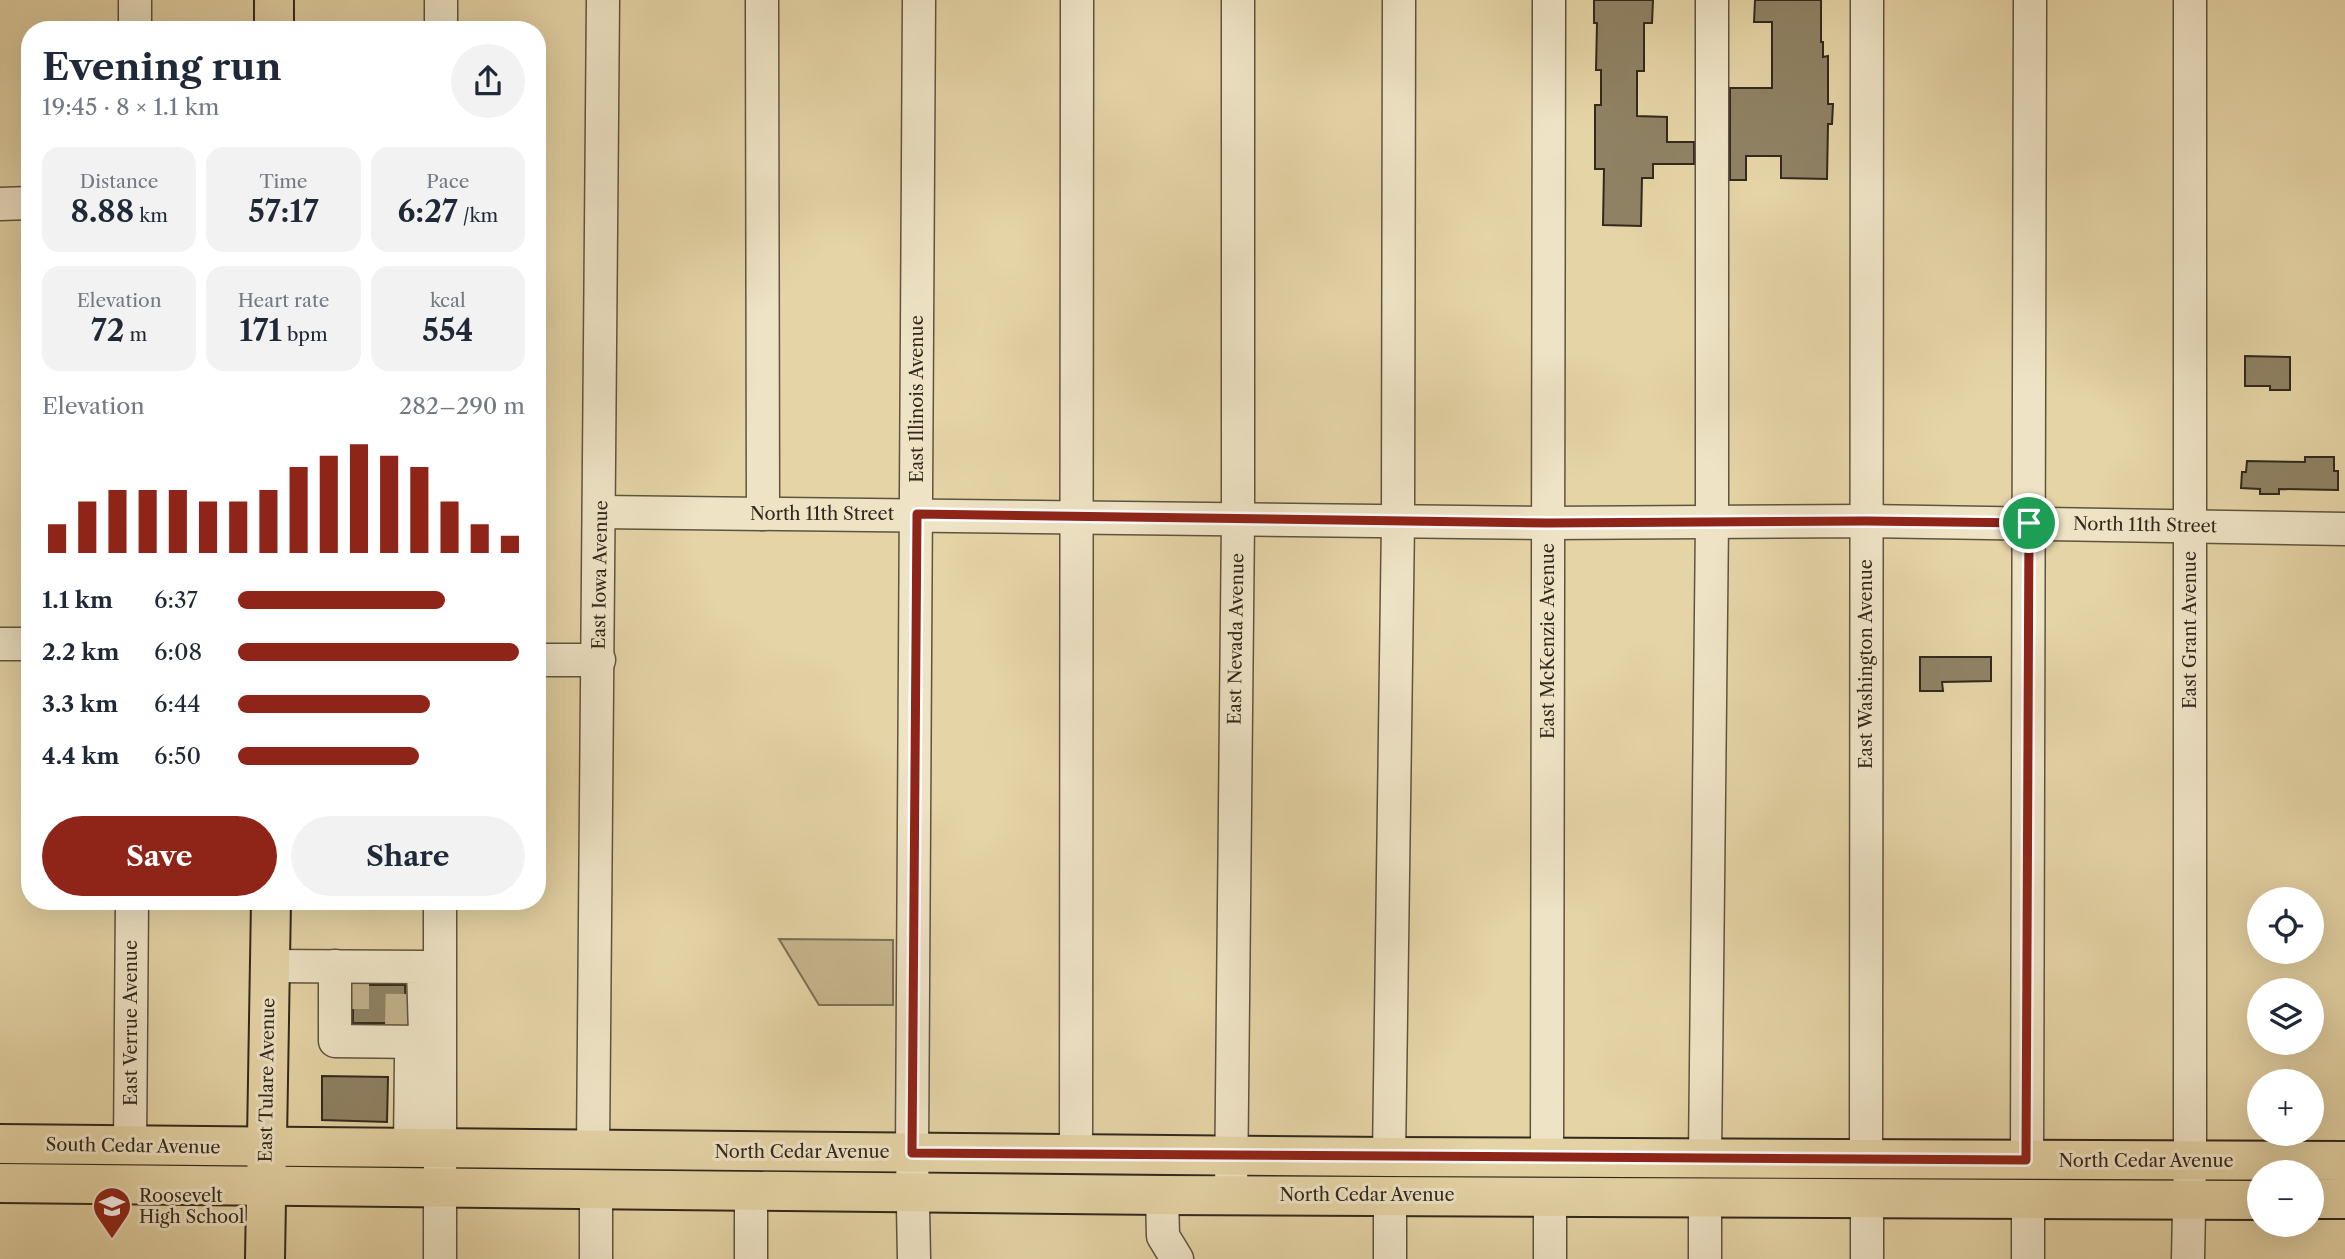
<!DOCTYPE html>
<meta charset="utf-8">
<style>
:root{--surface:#fff;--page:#f2f2f3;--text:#1f2937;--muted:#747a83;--accent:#8f2418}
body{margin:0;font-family:"Libre Caslon Text",serif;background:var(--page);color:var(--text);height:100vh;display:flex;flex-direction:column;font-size:26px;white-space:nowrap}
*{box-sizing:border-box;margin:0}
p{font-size:23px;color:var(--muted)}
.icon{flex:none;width:38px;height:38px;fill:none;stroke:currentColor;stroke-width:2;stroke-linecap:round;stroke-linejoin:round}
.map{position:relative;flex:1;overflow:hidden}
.sheet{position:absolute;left:21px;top:21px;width:525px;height:889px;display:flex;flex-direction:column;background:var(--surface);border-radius:28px;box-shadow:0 7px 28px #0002}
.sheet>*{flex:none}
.tools{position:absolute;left:2247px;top:887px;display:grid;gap:14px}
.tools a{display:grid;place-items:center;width:77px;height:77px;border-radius:50%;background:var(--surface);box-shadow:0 7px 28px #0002;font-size:35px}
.pin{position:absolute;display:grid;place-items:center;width:60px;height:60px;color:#fff;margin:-30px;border:4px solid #fff;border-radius:50%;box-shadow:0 2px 7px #0007}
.round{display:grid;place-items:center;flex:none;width:74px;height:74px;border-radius:37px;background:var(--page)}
.overview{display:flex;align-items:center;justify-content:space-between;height:119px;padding:0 21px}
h1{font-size:38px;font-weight:700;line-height:52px}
.metrics{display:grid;grid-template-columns:repeat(3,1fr);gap:10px;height:119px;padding:7px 21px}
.metrics div{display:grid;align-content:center;border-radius:18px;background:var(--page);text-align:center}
.metrics b{font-size:30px;font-weight:700}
.metrics small{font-size:19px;font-weight:400}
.metrics p{font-size:19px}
.chart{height:196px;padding:14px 21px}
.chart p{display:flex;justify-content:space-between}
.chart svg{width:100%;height:126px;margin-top:7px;stroke:var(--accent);stroke-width:6}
.primary-button{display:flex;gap:14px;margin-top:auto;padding:14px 21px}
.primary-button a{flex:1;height:80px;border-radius:42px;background:var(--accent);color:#fff;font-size:28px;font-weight:700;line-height:80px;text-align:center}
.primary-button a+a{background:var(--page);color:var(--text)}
ul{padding:0 21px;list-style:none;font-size:23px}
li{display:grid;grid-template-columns:112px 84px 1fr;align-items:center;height:52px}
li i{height:18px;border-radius:9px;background:var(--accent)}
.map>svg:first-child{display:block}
.green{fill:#c7b78f;stroke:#7c7056;stroke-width:2}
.building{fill:#8f8264;stroke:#32291d;stroke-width:2}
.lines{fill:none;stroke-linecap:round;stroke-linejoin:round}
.minor-tunnel{stroke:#c1b28b;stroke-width:32;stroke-dasharray:32 16;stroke-linecap:butt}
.minor-casing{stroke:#5f543f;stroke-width:35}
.major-casing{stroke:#32291d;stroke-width:42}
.minor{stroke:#eee3c5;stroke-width:32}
.major{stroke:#e5d4a6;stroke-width:38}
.route-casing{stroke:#fff;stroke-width:14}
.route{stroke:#8f2418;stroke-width:9}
.labels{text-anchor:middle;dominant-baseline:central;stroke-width:6;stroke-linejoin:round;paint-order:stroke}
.street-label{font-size:18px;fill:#32291d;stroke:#eee3c5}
.poi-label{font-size:18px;fill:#32291d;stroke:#eee3c5;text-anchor:start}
</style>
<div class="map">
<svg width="2345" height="1259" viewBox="0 0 2345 1259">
<rect width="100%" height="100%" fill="#e5d4a6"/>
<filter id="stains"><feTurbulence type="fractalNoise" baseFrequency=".00286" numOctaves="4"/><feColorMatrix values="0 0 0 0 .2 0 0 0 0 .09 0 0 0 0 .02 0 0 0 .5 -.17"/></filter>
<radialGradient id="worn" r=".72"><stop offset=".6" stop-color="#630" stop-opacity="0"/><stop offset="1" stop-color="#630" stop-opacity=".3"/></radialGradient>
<path class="green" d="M 779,939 L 893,940 L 893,1005 L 819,1005 Z"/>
<g class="building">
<path d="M 1594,0 L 1653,0 L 1652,23 L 1644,23 L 1644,71 L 1637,71 L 1637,116 L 1667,117 L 1667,142 L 1694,142 L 1694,164 L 1653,164 L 1653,178 L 1642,178 L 1641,226 L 1603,225 L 1604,169 L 1595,169 L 1595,105 L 1601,105 L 1601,70 L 1596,70 L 1597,23 L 1594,23 Z"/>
<path d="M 1755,0 L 1821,0 L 1821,42 L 1823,42 L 1823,57 L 1828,56 L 1828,104 L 1833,104 L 1832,124 L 1828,124 L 1827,179 L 1781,178 L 1781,156 L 1746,156 L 1746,180 L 1730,180 L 1730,88 L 1772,88 L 1772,22 L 1754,22 Z"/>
<path d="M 2245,356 L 2290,357 L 2290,390 L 2270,390 L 2270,386 L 2245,386 Z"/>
<path d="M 2305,457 L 2334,457 L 2334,471 L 2338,471 L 2338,490 L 2279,489 L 2279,494 L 2260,494 L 2260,489 L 2241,488 L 2242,472 L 2246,472 L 2247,461 L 2305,462 Z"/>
<path d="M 1920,657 L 1991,657 L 1991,681 L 1942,682 L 1943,691 L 1920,691 Z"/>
<path d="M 353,985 L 405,985 L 406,1023 L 353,1023 Z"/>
<path d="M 322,1076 L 388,1077 L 387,1122 L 322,1120 Z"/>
</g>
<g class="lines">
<g class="minor-tunnel">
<path d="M 353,977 L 353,1025"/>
<path d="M 401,1026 L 402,977"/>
</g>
<defs>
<g id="minor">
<path d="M 762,0 L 763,514"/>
<path d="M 135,30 L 135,0"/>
<path d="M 441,30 L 441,0"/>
<path d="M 0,204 L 30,203"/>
<path d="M 601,512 L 1548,523 L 1866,521 L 2345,529"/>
<path d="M 0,644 L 30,644"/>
<path d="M 537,660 L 599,660"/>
<path d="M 270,966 L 423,967 L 425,1034 L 411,1059 L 410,1148"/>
<path d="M 335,966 L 335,1041 L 420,1042"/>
<path d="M 130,1146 L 132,901"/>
<path d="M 593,1150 L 603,0"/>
<path d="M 1076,1154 L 1077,0"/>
<path d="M 1389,1157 L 1398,521 L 1399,0"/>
<path d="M 1547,1157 L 1549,0"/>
<path d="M 1705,1157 L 1712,522 L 1712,0"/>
<path d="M 1866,1160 L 1867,0"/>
<path d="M 2027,1160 L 2030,0"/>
<path d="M 751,1190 L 751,1259"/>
<path d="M 1231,1194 L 1238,519 L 1238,0"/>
<path d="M 1162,1195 L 1163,1236 L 1177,1259"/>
<path d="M 1390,1195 L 1390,1259"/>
<path d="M 1705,1197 L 1705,1259"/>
<path d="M 1867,1199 L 1867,1259"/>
<path d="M 440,1259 L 440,901"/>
<path d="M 596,1259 L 596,1190"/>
<path d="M 914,1259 L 912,1153 L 919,0"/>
<path d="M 1550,1259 L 1550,1196"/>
<path d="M 2028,1259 L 2028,1199"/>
<path d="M 2188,1259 L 2190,1161 L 2190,0"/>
</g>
<g id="major">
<path d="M 274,0 L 274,30"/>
<path d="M 0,1144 L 1389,1157 L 2345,1161"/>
<path d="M 0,1183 L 1162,1195 L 2259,1200"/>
<path d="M 2312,1199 L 2345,1199"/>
<path d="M 265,1259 L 271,901"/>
</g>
</defs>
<use href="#minor" class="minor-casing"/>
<use href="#major" class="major-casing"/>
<use href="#minor" class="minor"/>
<use href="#major" class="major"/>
</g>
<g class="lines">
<defs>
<path id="route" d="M 917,514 L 1548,523 L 1866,521 L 2029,523 L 2026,1160 L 912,1153 Z"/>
</defs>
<use href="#route" class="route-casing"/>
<use href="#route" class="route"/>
</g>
<defs>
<symbol id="school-pin" viewBox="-11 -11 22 30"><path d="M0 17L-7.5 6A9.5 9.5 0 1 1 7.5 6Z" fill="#8f2418" stroke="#eee3c5"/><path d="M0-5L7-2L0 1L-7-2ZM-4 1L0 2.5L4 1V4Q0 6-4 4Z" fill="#fff"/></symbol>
</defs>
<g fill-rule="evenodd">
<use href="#school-pin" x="90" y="1184" width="44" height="60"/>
</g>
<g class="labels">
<g class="street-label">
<text transform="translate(917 399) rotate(-90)">East Illinois Avenue</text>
<text x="822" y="514">North 11th Street</text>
<text transform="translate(2145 525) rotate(1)">North 11th Street</text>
<text transform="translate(600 575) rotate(-89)">East Iowa Avenue</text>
<text transform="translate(2190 630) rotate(-90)">East Grant Avenue</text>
<text transform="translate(1236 639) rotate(-89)">East Nevada Avenue</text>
<text transform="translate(1548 641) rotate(-90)">East McKenzie Avenue</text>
<text transform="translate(1866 664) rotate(-90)">East Washington Avenue</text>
<text transform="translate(131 1023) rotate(-90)">East Verrue Avenue</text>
<text transform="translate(267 1080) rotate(-89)">East Tulare Avenue</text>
<text transform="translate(133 1146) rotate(1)">South Cedar Avenue</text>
<text x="802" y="1152">North Cedar Avenue</text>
<text x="2146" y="1161">North Cedar Avenue</text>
<text x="1367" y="1195">North Cedar Avenue</text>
</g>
<g class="poi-label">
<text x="139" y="1196">Roosevelt<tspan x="139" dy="21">High School</tspan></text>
</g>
</g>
<rect width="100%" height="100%" filter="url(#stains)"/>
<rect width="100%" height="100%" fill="url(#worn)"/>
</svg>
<div class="tools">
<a><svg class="icon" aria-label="locate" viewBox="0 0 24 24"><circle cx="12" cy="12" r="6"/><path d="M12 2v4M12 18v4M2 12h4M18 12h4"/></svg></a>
<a><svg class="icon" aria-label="layers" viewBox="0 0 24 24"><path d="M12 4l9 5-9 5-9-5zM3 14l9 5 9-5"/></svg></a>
<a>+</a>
<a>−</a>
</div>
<div class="pin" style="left:2029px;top:523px;background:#1e9e55"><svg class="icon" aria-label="arrive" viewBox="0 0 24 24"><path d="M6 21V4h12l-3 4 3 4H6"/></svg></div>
<section class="sheet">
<div class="overview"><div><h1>Evening run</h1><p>19:45 · 8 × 1.1 km</p></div><a class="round"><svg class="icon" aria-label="share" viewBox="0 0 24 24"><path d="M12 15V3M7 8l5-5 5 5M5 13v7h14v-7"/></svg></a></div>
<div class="metrics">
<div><p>Distance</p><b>8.88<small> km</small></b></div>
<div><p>Time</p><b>57:17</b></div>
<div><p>Pace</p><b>6:27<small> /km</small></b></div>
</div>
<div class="metrics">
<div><p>Elevation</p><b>72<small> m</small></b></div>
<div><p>Heart rate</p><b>171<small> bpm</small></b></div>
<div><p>kcal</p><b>554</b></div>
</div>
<div class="chart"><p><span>Elevation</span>282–290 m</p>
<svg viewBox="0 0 160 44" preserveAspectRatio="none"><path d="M5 44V34M15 44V26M25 44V22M35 44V22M45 44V22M55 44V26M65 44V26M75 44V22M85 44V14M95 44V10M105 44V6M115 44V10M125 44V14M135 44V26M145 44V34M155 44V38"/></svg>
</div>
<ul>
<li><b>1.1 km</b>6:37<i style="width:72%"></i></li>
<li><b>2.2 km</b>6:08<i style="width:98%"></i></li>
<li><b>3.3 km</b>6:44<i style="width:67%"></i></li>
<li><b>4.4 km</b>6:50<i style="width:63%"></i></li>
</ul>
<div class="primary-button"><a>Save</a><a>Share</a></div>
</section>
</div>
